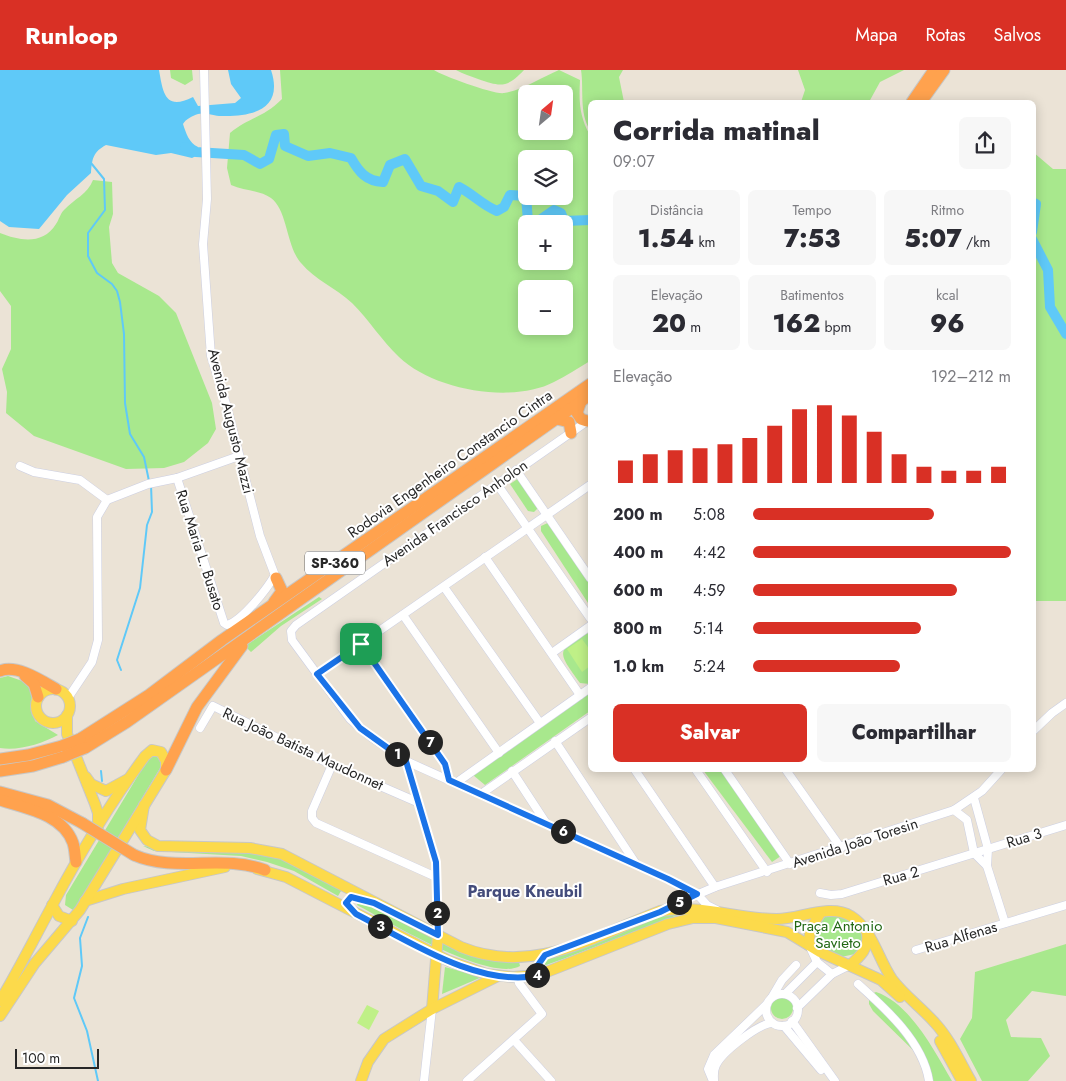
<!DOCTYPE html>
<html lang="pt">
<meta charset="utf-8">
<style>
:root{--surface:#fff;--page:#f7f7f7;--text:#2b2b33;--muted:#7c7c81;--accent:#d93025}
body{margin:0;font-family:Jost,sans-serif;background:var(--page);color:var(--text);height:100vh;display:flex;flex-direction:column;font-size:19px;white-space:nowrap}
*{box-sizing:border-box;margin:0}
p{font-size:16px;color:var(--muted)}
.icon{flex:none;width:28px;height:28px;fill:none;stroke:currentColor;stroke-width:2;stroke-linecap:round;stroke-linejoin:round}
.map{position:relative;flex:1;overflow:hidden}
.side{position:absolute;left:588px;top:30px;width:448px;height:672px;display:flex;flex-direction:column;background:var(--surface);border-radius:8px;box-shadow:0 2px 12px #0003}
.side>*{flex:none}
.needle{width:32px;rotate:29deg}
.buttons{position:absolute;left:518px;top:15px;display:grid;gap:10px}
.buttons a{display:grid;place-items:center;width:55px;height:55px;border-radius:8px;background:var(--surface);box-shadow:0 2px 12px #0003;font-size:25px}
.scale{position:absolute;left:15px;bottom:12px;width:84px;box-sizing:border-box;padding-left:5px;border:2px solid #272727;border-top:0;font-size:14px;line-height:18px;white-space:nowrap;color:#272727;-webkit-text-stroke:4px #fff;paint-order:stroke}
.pin{position:absolute;display:grid;place-items:center;width:42px;height:42px;color:#fff;margin:-21px;border-radius:10px;box-shadow:0 2px 8px #0006}
.km{position:absolute;width:25px;height:25px;margin:-12px;border-radius:50%;background:#222;color:#fff;font-size:14px;line-height:25px;text-align:center}
.round{display:grid;place-items:center;flex:none;width:52px;height:52px;border-radius:8px;background:var(--page)}
.head{display:flex;align-items:center;justify-content:space-between;height:85px;padding:0 25px}
h1{font-size:28px;font-weight:800;line-height:38px}
.metrics{display:grid;grid-template-columns:repeat(3,1fr);gap:8px;height:85px;padding:5px 25px}
.metrics div{display:grid;align-content:center;border-radius:8px;background:var(--page);text-align:center}
.metrics b{font-size:25px;font-weight:800}
.metrics small{font-size:14px;font-weight:400}
.metrics p{font-size:14px}
.chart{height:140px;padding:10px 25px}
.chart p{display:flex;justify-content:space-between}
.chart svg{width:100%;height:90px;margin-top:5px;stroke:var(--accent);stroke-width:6}
.button{display:flex;gap:10px;margin-top:auto;padding:10px 25px}
.button a{flex:1;height:58px;border-radius:8px;background:var(--accent);color:#fff;font-size:20px;font-weight:800;line-height:58px;text-align:center}
.button a+a{background:var(--page);color:var(--text)}
ul{padding:0 25px;list-style:none;font-size:16px}
li{display:grid;grid-template-columns:80px 60px 1fr;align-items:center;height:38px}
li i{height:12px;border-radius:6px;background:var(--accent)}
header{display:flex;align-items:center;gap:30px;box-sizing:border-box;height:70px;padding:0 25px;background:var(--accent);color:#fff}
header strong{font-size:24px}
nav{display:flex;gap:28px;margin-inline-start:auto;font-size:18px}
.map>svg:first-child{display:block}
.green{fill:#a8e88d;fill-rule:evenodd}
.pitch{fill:#bff087}
.water{fill:#5fc9f8}
.lines{fill:none;stroke-linecap:round;stroke-linejoin:round}
.stream{stroke:#5fc9f8;stroke-width:2}
.river{stroke:#5fc9f8;stroke-width:10}
.minor-casing{stroke:#cccfe2;stroke-width:9}
.major-casing{stroke:#c7c7c7;stroke-width:12}
.highway-casing{stroke:#c7c7c7;stroke-width:13}
.minor{stroke:#fff;stroke-width:8}
.major{stroke:#fcda4b;stroke-width:10}
.highway{stroke:#ffa24e;stroke-width:11}
.highway-bridge-casing{stroke:#c7c7c7;stroke-width:13;stroke-linecap:butt}
.highway-bridge{stroke:#ffa24e;stroke-width:11}
.route-casing{stroke:#fff;stroke-width:10}
.route{stroke:#1a73e8;stroke-width:6}
.labels{text-anchor:middle;dominant-baseline:central;stroke-width:4;stroke-linejoin:round;paint-order:stroke}
.shield{fill:#fff;stroke:#686868;stroke-width:1}
.shield-label{font-size:14px;font-weight:bold;fill:#272727}
.street-label{font-size:15px;fill:#272727;stroke:#fff}
.park-label{font-size:15px;fill:#216813;stroke:#fff}
.neighbourhood-label{font-size:16px;font-weight:bold;fill:#444c7b;stroke:#fff}
</style>
<header>
<strong>Runloop</strong>
<nav><a>Mapa</a><a>Rotas</a><a>Salvos</a></nav>
</header>
<div class="map">
<svg width="1066" height="1011" viewBox="0 0 1066 1011">
<rect width="100%" height="100%" fill="#ebe3d6"/>
<g class="green">
<path d="M 170,0 L 192,0 L 193,10 L 185,15 L 171,8 Z"/>
<path d="M 280,0 L 434,0 C 443,6 495,25 504,23 C 523,20 542,7 559,0 L 580,10 C 579,31 579,46 590,65 L 590,291 C 578,298 566,306 554,312 C 512,334 433,320 399,287 C 382,271 369,250 352,233 C 336,218 315,210 301,193 C 286,176 288,141 271,128 C 260,120 244,121 231,115 L 227,98 L 230,63 C 248,48 263,48 282,29 ZM 526,24 L 564,24 L 564,61 L 526,61 ZM 526,89 L 564,89 L 564,126 L 526,126 ZM 526,154 L 564,154 L 564,191 L 526,191 ZM 526,219 L 564,219 L 564,256 L 526,256 Z"/>
<path d="M 456,0 L 524,0 C 507,18 501,17 478,9 C 471,6 463,4 456,0 Z"/>
<path d="M 581,0 L 623,0 L 619,7 L 624,32 L 590,32 L 590,60 C 579,43 584,19 581,0 Z"/>
<path d="M 798,0 L 904,0 L 880,12 L 869,32 L 801,32 L 805,20 Z"/>
<path d="M 1033,82 L 1053,99 L 1066,99 L 1066,531 L 1033,531 Z"/>
<path d="M 93,110 L 112,112 L 113,144 L 109,157 L 112,193 L 118,203 L 159,226 L 176,243 L 212,333 L 216,359 L 208,373 L 184,392 L 164,398 L 126,399 L 34,366 L 6,343 L 7,322 L 2,299 L 11,279 L 11,236 L 0,221 L 0,163 C 20,171 43,175 56,154 C 59,150 60,144 64,140 C 74,129 88,124 93,110 Z"/>
<path d="M 519,408 L 539,437 L 534,442 L 528,441 L 510,414 Z"/>
<path d="M 550,452 L 590,512 L 590,536 L 541,461 L 541,456 Z"/>
<path d="M 319,527 L 322,529 L 281,556 L 251,582 L 245,576 Z"/>
<path d="M 590,562 L 590,614 L 580,613 C 559,583 553,580 590,562 Z"/>
<path d="M 8,606 L 28,613 L 33,620 L 31,634 L 35,651 L 58,665 C 41,674 19,681 0,678 L 0,608 Z"/>
<path d="M 590,621 L 590,641 L 485,715 L 473,705 Z"/>
<path d="M 153,684 L 162,688 L 162,695 L 77,836 L 73,840 L 65,835 L 66,825 L 148,689 Z"/>
<path d="M 703,700 L 721,700 L 781,786 L 772,792 Z"/>
<path d="M 143,776 C 187,783 233,776 277,787 C 296,791 321,808 340,817 L 341,821 L 338,826 L 294,801 L 267,792 L 241,786 L 154,781 Z"/>
<path d="M 359,830 L 438,871 L 519,892 L 520,896 C 490,913 387,851 357,835 Z"/>
<path d="M 688,841 L 563,889 L 546,895 L 543,893 L 544,890 L 667,844 Z"/>
<path d="M 828,844 C 846,844 862,854 864,873 L 855,884 L 841,887 L 818,874 L 814,862 L 820,851 Z"/>
<path d="M 1066,874 L 1066,926 L 1032,921 L 1006,950 L 1011,967 L 1041,968 L 1050,986 L 1028,1011 L 982,1011 L 960,969 L 972,948 L 975,902 Z"/>
<path d="M 445,897 L 482,907 L 442,924 Z"/>
<path d="M 876,922 C 910,933 935,982 952,1011 L 928,1011 L 920,987 L 873,941 L 869,934 L 869,925 Z"/>
<circle cx="782" cy="938" r="11"/>
</g>
<g class="pitch">
<path d="M 582,569 L 590,580 L 590,596 L 582,602 L 567,579 Z"/>
<path d="M 367,935 L 379,941 L 369,960 L 357,953 Z"/>
</g>
<path class="water" d="M 0,0 L 159,0 C 163,23 165,41 193,27 L 198,36 L 235,33 L 241,28 L 231,14 L 228,0 L 271,0 C 284,39 253,47 221,46 C 215,46 204,42 198,44 C 192,46 186,49 183,54 C 186,63 189,73 198,77 L 196,86 L 192,88 L 171,83 L 156,85 L 106,75 C 93,82 92,89 91,103 L 67,125 L 39,159 L 9,157 L 0,151 Z"/>
<g class="lines">
<g class="stream">
<path d="M 91,93 L 104,109 L 105,140 L 88,163 L 88,186 L 97,203 L 112,214 L 117,221 L 120,232 L 124,264 L 125,333 L 130,364 L 144,387 L 149,411"/>
<path d="M 121,600 L 117,590 L 140,518 L 147,455 L 152,442 L 151,415"/>
<path d="M 101,701 L 102,711"/>
<path d="M 88,847 L 80,868 L 82,896 L 74,928 L 87,961 L 98,1011"/>
</g>
<g class="river">
<path d="M 185,77 L 196,82 L 244,85 L 260,94 L 269,89 L 276,65 L 284,64 L 285,76 L 308,86 L 330,83 L 351,88 C 359,102 366,111 383,112 L 390,95 L 405,89 L 421,116 L 438,121 L 453,132 L 459,117 C 473,124 482,135 497,141 L 504,137 L 510,125 L 526,126"/>
<path d="M 526,126 L 528,151 L 533,154"/>
<path d="M 1032,132 L 1036,134 L 1032,162"/>
<path d="M 534,154 L 554,140 L 561,143 L 564,151 L 590,150"/>
<path d="M 1032,169 L 1048,200 L 1050,237 L 1066,264"/>
</g>
<defs>
<g id="minor">
<path d="M 204,0 L 207,129 L 203,174 L 211,286 L 227,337 L 260,466 L 276,508"/>
<path d="M 589,350 L 296,555 L 291,561 L 292,570 L 350,649 L 371,667 L 406,691 L 668,809 L 697,824 L 707,835 L 717,840"/>
<path d="M 20,396 L 34,402 L 80,410 L 107,430"/>
<path d="M 516,400 L 590,508"/>
<path d="M 177,408 L 224,553 L 227,555 C 242,551 267,519 275,505"/>
<path d="M 497,414 L 590,548"/>
<path d="M 485,487 L 580,625"/>
<path d="M 444,517 L 540,653"/>
<path d="M 403,545 L 499,683"/>
<path d="M 361,574 L 445,694 L 449,710"/>
<path d="M 552,583 L 590,556"/>
<path d="M 317,604 L 590,415"/>
<path d="M 68,628 L 92,592 L 98,570 L 97,447 L 107,430 L 148,414 L 177,408 L 239,386"/>
<path d="M 200,658 L 213,636 L 332,695 L 417,732"/>
<path d="M 1032,662 L 1052,643 L 1066,633"/>
<path d="M 555,671 L 636,794"/>
<path d="M 406,691 L 436,792 L 438,865"/>
<path d="M 332,695 L 312,741 L 312,748 L 316,753 L 436,807"/>
<path d="M 635,700 L 715,817"/>
<path d="M 696,700 L 767,802"/>
<path d="M 725,700 L 790,794"/>
<path d="M 786,700 L 841,778"/>
<path d="M 512,701 L 546,753"/>
<path d="M 456,713 L 590,618"/>
<path d="M 481,724 L 590,648"/>
<path d="M 974,728 L 988,779 L 987,796 L 1005,853"/>
<path d="M 954,740 L 967,750 L 974,783 L 987,796"/>
<path d="M 820,823 L 831,825 L 842,824 L 1066,755"/>
<path d="M 666,838 L 715,817 L 954,740 L 982,721 L 1001,700"/>
<path d="M 810,877 L 817,892 L 832,904"/>
<path d="M 916,880 L 1066,835"/>
<path d="M 858,914 C 886,939 923,972 929,1011"/>
<path d="M 786,923 L 817,892"/>
<circle cx="782" cy="940" r="16"/>
<path d="M 772,927 L 782,910 L 796,895"/>
<path d="M 797,938 L 832,904 L 850,895"/>
<path d="M 792,951 L 835,1011"/>
<path d="M 784,956 L 821,1000"/>
<path d="M 514,970 L 551,1011"/>
<path d="M 424,1011 L 432,939"/>
<path d="M 467,1011 L 542,944 L 519,913 L 518,907"/>
<path d="M 713,1011 L 708,999 L 714,985 L 767,934"/>
<path d="M 714,1011 C 714,1005 713,1001 716,995 C 722,982 758,954 772,953"/>
</g>
<g id="major">
<circle cx="53" cy="636" r="17"/>
<path d="M 67,645 L 67,664 L 95,734 L 98,743 L 98,757"/>
<path d="M 86,707 L 91,714 L 106,721 L 128,709"/>
<path d="M 144,735 L 140,760 L 147,770 L 158,776 L 250,778 L 282,784 L 461,877 C 532,906 593,867 660,841 C 702,834 736,849 777,849 C 800,849 830,833 851,846 C 873,860 878,889 892,909 C 904,925 922,938 935,953 C 950,969 960,992 971,1011"/>
<path d="M 257,799 L 286,807 L 449,891 L 486,904 L 513,907 L 539,905 L 668,854 L 693,848 L 716,848 L 787,862 L 820,882 L 881,910 L 900,927"/>
<path d="M 85,831 L 123,819 L 225,797"/>
<path d="M 52,835 L 59,846 L 72,851"/>
<path d="M 809,875 L 810,860 L 821,842"/>
<path d="M 850,895 C 861,886 869,878 867,863"/>
<path d="M 0,931 C 19,899 35,867 53,834 C 80,783 111,732 145,686 L 152,680 L 161,682 L 166,691 L 166,700 L 80,840 L 35,893 L 0,946"/>
<path d="M 432,939 L 438,865"/>
<path d="M 940,971 L 962,1011"/>
<path d="M 361,1011 L 368,992 L 384,969 L 432,939 L 498,906"/>
</g>
<g id="highway">
<path d="M 912,32 L 934,0"/>
<path d="M 921,32 L 944,0"/>
<path d="M 581,331 L 577,343 L 581,349 L 587,351"/>
<path d="M 557,349 L 569,352 L 571,363"/>
<path d="M 274,532 L 282,521 L 276,508"/>
<path d="M 0,601 C 17,594 42,611 56,619"/>
<path d="M 25,606 L 34,614 L 38,627"/>
<path d="M 80,669 L 149,625 L 222,570 L 590,314"/>
<path d="M 85,678 L 127,652 L 590,325"/>
<path d="M 0,689 L 28,685 L 62,676"/>
<path d="M 166,700 L 197,637 L 242,576"/>
<path d="M 0,701 L 33,696 L 63,687"/>
<path d="M 0,722 L 48,735 L 82,753"/>
<path d="M 0,730 C 25,738 63,744 73,773 C 75,779 75,786 76,792"/>
<path d="M 134,785 C 175,803 223,784 265,800"/>
</g>
</defs>
<use href="#minor" class="minor-casing"/>
<use href="#major" class="major-casing"/>
<use href="#highway" class="highway-casing"/>
<use href="#minor" class="minor"/>
<use href="#major" class="major"/>
<use href="#highway" class="highway"/>
<defs>
<g id="highway-bridge">
<path d="M 62,676 L 80,669"/>
<path d="M 63,687 L 85,678"/>
<path d="M 82,753 L 134,785"/>
</g>
</defs>
<use href="#highway-bridge" class="highway-bridge-casing"/>
<use href="#highway-bridge" class="highway-bridge"/>
</g>
<g class="lines">
<defs>
<path id="route" d="M 361,574 L 445,694 L 449,710 L 668,809 L 697,824 L 660,842 L 545,885 L 538,895 L 540,905 C 480,919 407,870 356,844 L 346,833 L 351,827 L 374,833 L 438,865 L 436,792 L 406,691 L 360,658 L 317,604 Z"/>
</defs>
<use href="#route" class="route-casing"/>
<use href="#route" class="route"/>
</g>
<g class="labels">
<rect class="shield" x="305" y="481.5" width="60" height="23" rx="4"/>
<g class="shield-label">
<text x="335" y="493">SP-360</text>
</g>
<g class="street-label">
<text transform="translate(231 351) rotate(76)">Avenida Augusto Mazzi</text>
<text transform="translate(450 394) rotate(-35)">Rodovia Engenheiro Constancio Cintra</text>
<text transform="translate(455 443) rotate(-35)">Avenida Francisco Anholon</text>
<text transform="translate(200 480) rotate(72)">Rua Maria L. Busato</text>
<text transform="translate(303 679) rotate(25)">Rua João Batista Maudonnet</text>
<text transform="translate(1024 768) rotate(-17)">Rua 3</text>
<text transform="translate(855 773) rotate(-18)">Avenida João Toresin</text>
<text transform="translate(901 806) rotate(-16)">Rua 2</text>
<text transform="translate(961 867) rotate(-17)">Rua Alfenas</text>
</g>
<g class="park-label">
<text x="838" y="856">Praça Antonio<tspan x="838" dy="17">Savieto</tspan></text>
</g>
<g class="neighbourhood-label">
<text x="525" y="821">Parque Kneubil</text>
</g>
</g>
</svg>
<div class="buttons">
<a><svg class="needle" viewBox="-14 -14 28 28"><path d="M0-13l5 13h-10z" fill="#e53935"/><path d="M0 13l5-13h-10z" fill="#7c7c81"/></svg></a>
<a><svg class="icon" aria-label="layers" viewBox="0 0 24 24"><path d="M12 4l9 5-9 5-9-5zM3 14l9 5 9-5"/></svg></a>
<a>+</a>
<a>−</a>
</div>
<div class="scale">100 m</div>
<div class="pin" style="left:361px;top:574px;background:#1e9e55"><svg class="icon" aria-label="arrive" viewBox="0 0 24 24"><path d="M6 21V4h12l-3 4 3 4H6"/></svg></div>
<b class="km" style="left:397px;top:684px">1</b>
<b class="km" style="left:437px;top:843px">2</b>
<b class="km" style="left:380px;top:856px">3</b>
<b class="km" style="left:537px;top:905px">4</b>
<b class="km" style="left:679px;top:832px">5</b>
<b class="km" style="left:563px;top:761px">6</b>
<b class="km" style="left:430px;top:672px">7</b>
<section class="side">
<div class="head"><div><h1>Corrida matinal</h1><p>09:07</p></div><a class="round"><svg class="icon" aria-label="share" viewBox="0 0 24 24"><path d="M12 15V3M7 8l5-5 5 5M5 13v7h14v-7"/></svg></a></div>
<div class="metrics">
<div><p>Distância</p><b>1.54<small> km</small></b></div>
<div><p>Tempo</p><b>7:53</b></div>
<div><p>Ritmo</p><b>5:07<small> /km</small></b></div>
</div>
<div class="metrics">
<div><p>Elevação</p><b>20<small> m</small></b></div>
<div><p>Batimentos</p><b>162<small> bpm</small></b></div>
<div><p>kcal</p><b>96</b></div>
</div>
<div class="chart"><p><span>Elevação</span>192–212 m</p>
<svg viewBox="0 0 160 44" preserveAspectRatio="none"><path d="M5 44V33M15 44V30M25 44V28M35 44V27M45 44V25M55 44V22M65 44V16M75 44V8M85 44V6M95 44V11M105 44V19M115 44V30M125 44V36M135 44V38M145 44V38M155 44V36"/></svg>
</div>
<ul>
<li><b>200 m</b>5:08<i style="width:70%"></i></li>
<li><b>400 m</b>4:42<i style="width:100%"></i></li>
<li><b>600 m</b>4:59<i style="width:79%"></i></li>
<li><b>800 m</b>5:14<i style="width:65%"></i></li>
<li><b>1.0 km</b>5:24<i style="width:57%"></i></li>
</ul>
<div class="button"><a>Salvar</a><a>Compartilhar</a></div>
</section>
</div>
